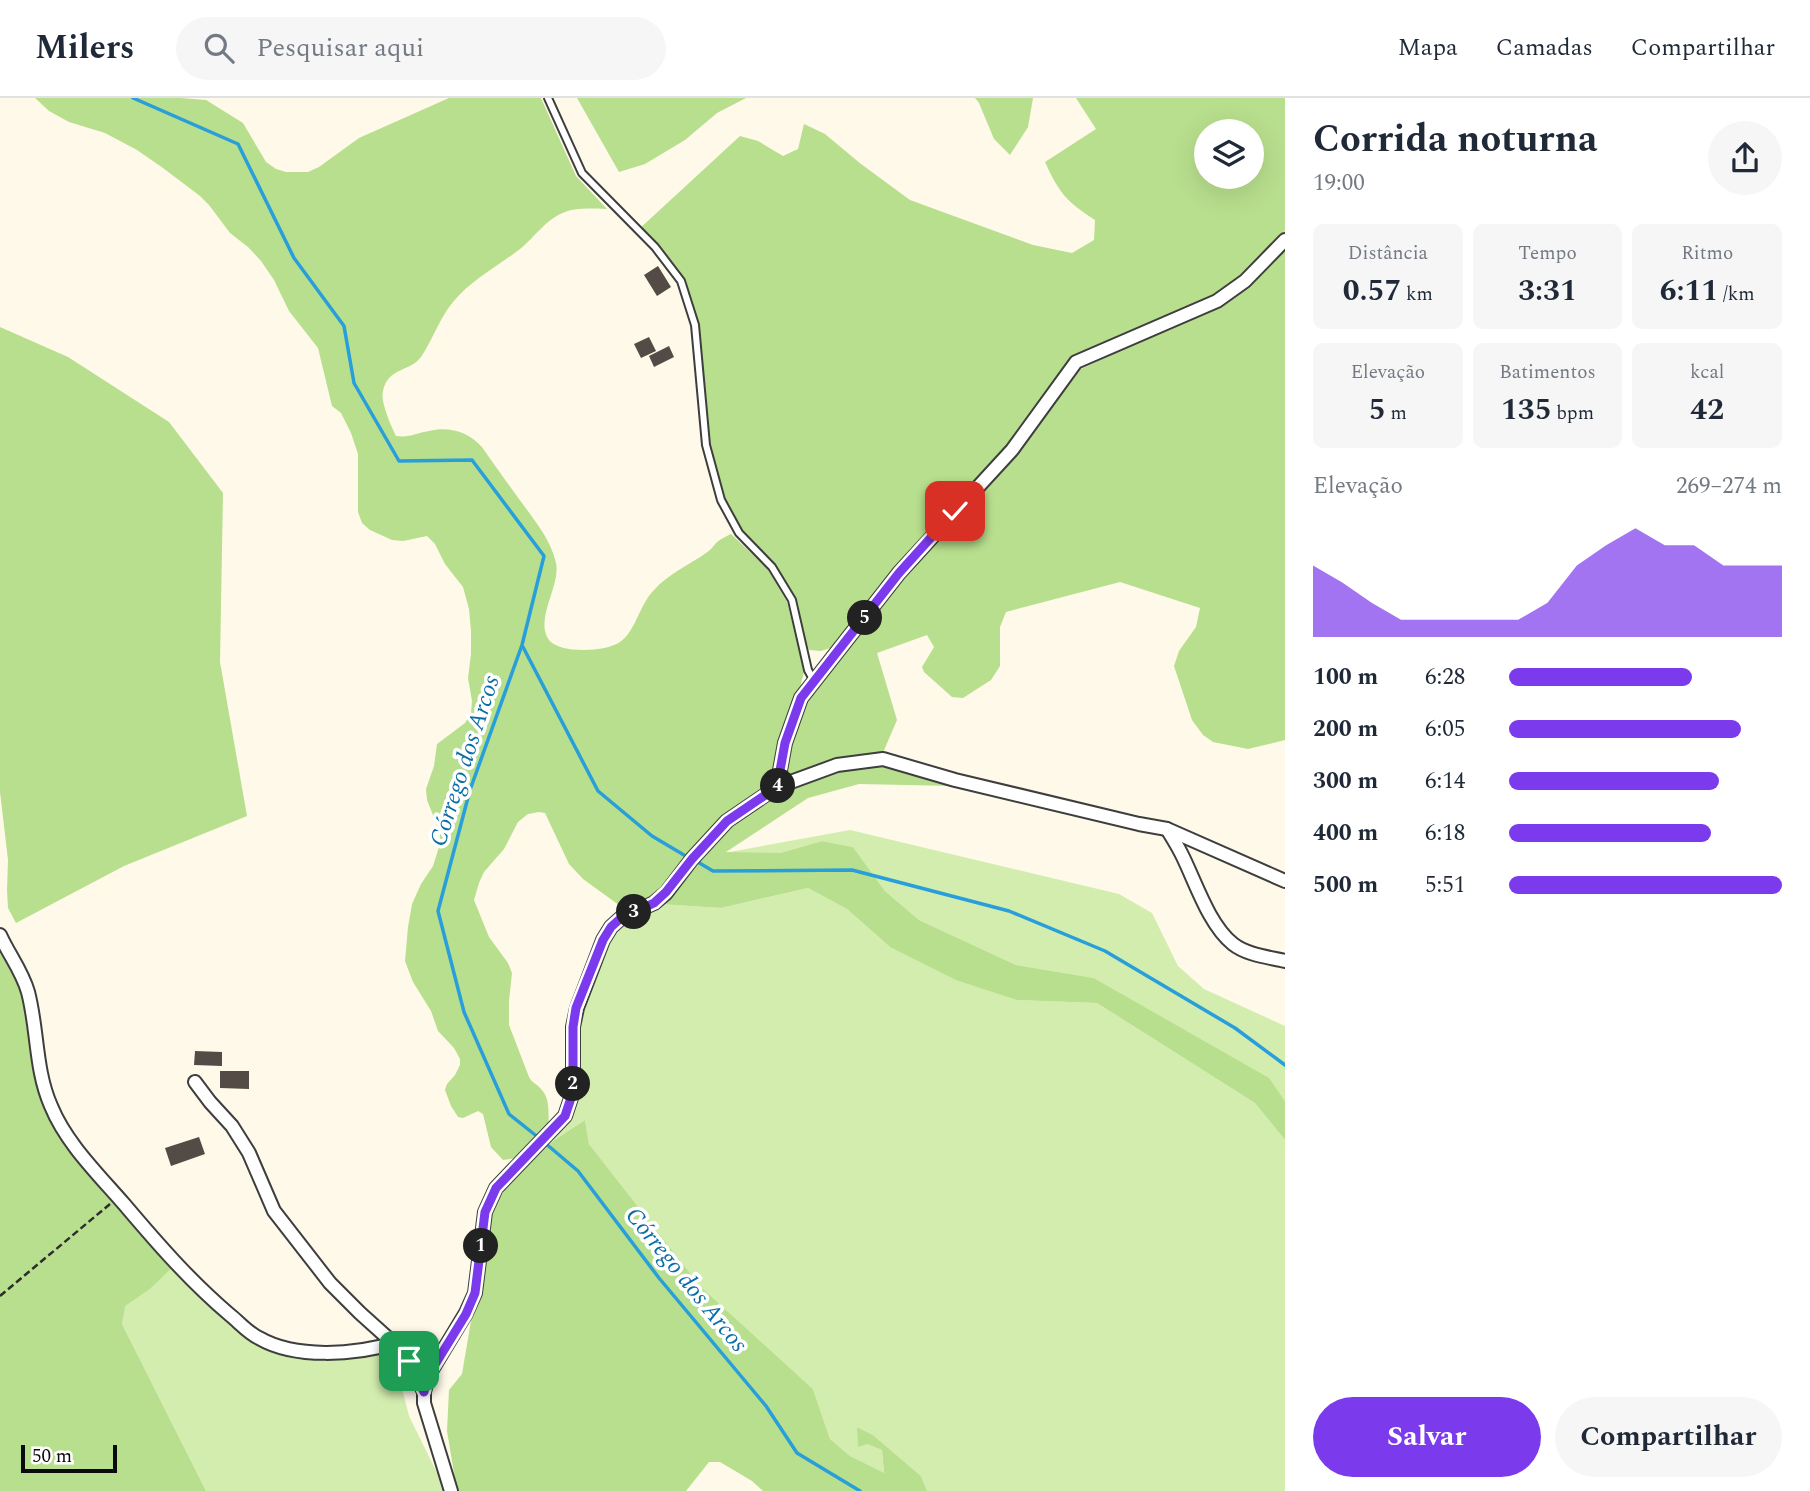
<!DOCTYPE html>
<html lang="pt">
<meta charset="utf-8">
<style>
:root{--surface:#fff;--page:#f6f6f7;--text:#1f2937;--muted:#747a83;--line:#e0e1e3;--accent:#7c3aed}
body{margin:0;font-family:Spectral,serif;background:var(--page);color:var(--text);height:100vh;display:flex;flex-direction:column;font-size:26px;white-space:nowrap}
*{box-sizing:border-box;margin:0}
p{font-size:23px;color:var(--muted)}
.icon{flex:none;width:38px;height:38px;fill:none;stroke:currentColor;stroke-width:2;stroke-linecap:round;stroke-linejoin:round}
.map{position:relative;flex:1;overflow:hidden}
.sheet{display:flex;flex-direction:column;background:var(--surface);width:525px}
.sheet>*{flex:none}
.fabs{position:absolute;left:1194px;top:21px;display:grid;gap:14px}
.fabs a{display:grid;place-items:center;width:70px;height:70px;border-radius:50%;background:var(--surface);box-shadow:0 7px 28px #0002;font-size:35px}
.scale{position:absolute;left:21px;bottom:18px;width:96px;box-sizing:border-box;padding-left:7px;border:4px solid #0b0b0b;border-top:0;font-size:19px;line-height:24px;white-space:nowrap;color:#0b0b0b;-webkit-text-stroke:5px #fff;paint-order:stroke}
.pin{position:absolute;display:grid;place-items:center;width:60px;height:60px;color:#fff;margin:-30px;border-radius:14px;box-shadow:0 4px 10px #0006}
.km{position:absolute;width:35px;height:35px;margin:-18px;border-radius:50%;background:#222;color:#fff;font-size:19px;line-height:35px;text-align:center}
.round{display:grid;place-items:center;flex:none;width:74px;height:74px;border-radius:37px;background:var(--page)}
.head{display:flex;align-items:center;justify-content:space-between;height:119px;padding:0 28px}
h1{font-size:38px;font-weight:700;line-height:52px}
.figures{display:grid;grid-template-columns:repeat(3,1fr);gap:10px;height:119px;padding:7px 28px}
.figures div{display:grid;align-content:center;border-radius:10px;background:var(--page);text-align:center}
.figures b{font-size:30px;font-weight:700}
.figures small{font-size:19px;font-weight:400}
.figures p{font-size:19px}
.chart{height:196px;padding:14px 28px}
.chart p{display:flex;justify-content:space-between}
.chart svg{width:100%;height:126px;margin-top:7px;fill:var(--accent);opacity:.7}
.action{display:flex;gap:14px;margin-top:auto;padding:14px 28px}
.action a{flex:1;height:80px;border-radius:42px;background:var(--accent);color:#fff;font-size:28px;font-weight:700;line-height:80px;text-align:center}
.action a+a{background:var(--page);color:var(--text)}
ul{padding:0 28px;list-style:none;font-size:23px}
li{display:grid;grid-template-columns:112px 84px 1fr;align-items:center;height:52px}
li i{height:18px;border-radius:9px;background:var(--accent)}
header{display:flex;align-items:center;gap:42px;box-sizing:border-box;height:98px;padding:0 35px;background:var(--surface);border-bottom:2px solid var(--line)}
header strong{font-size:33px}
nav{display:flex;gap:38px;margin-inline-start:auto;font-size:24px}
.search{width:490px;height:63px;background:var(--page);display:flex;align-items:center;gap:18px;box-sizing:border-box;padding:0 24px;border-radius:38px;color:var(--muted);font-size:26px}
main{display:flex;flex:1;min-height:0}
.map>svg:first-child{display:block}
.green{fill:#d3edaf}
.forest{fill:#b8df8d;fill-rule:evenodd}
.lines{fill:none;stroke-linecap:round;stroke-linejoin:round}
.stream{stroke:#289fda;stroke-width:3.5}
.building{fill:#544b46}
.lane-casing{stroke:#3e3e3e;stroke-width:10}
.street-casing{stroke:#3e3e3e;stroke-width:16}
.path{stroke:#2d2d2d;stroke-width:2.5;stroke-dasharray:7 3.5;stroke-linecap:butt}
.lane{stroke:#fff;stroke-width:6}
.street{stroke:#fff;stroke-width:12}
.route-casing{stroke:#fff;stroke-width:14}
.route{stroke:#7c3aed;stroke-width:9}
.labels{text-anchor:middle;dominant-baseline:central;stroke-width:7;stroke-linejoin:round;paint-order:stroke}
.water-label{font-size:24px;font-style:italic;fill:#0a6da7;stroke:#fff}
</style>
<header>
<strong>Milers</strong>
<div class="search"><svg class="icon" aria-label="search" viewBox="0 0 24 24"><circle cx="10" cy="10" r="6"/><path d="M15 15l6 6"/></svg>Pesquisar aqui</div>
<nav><a>Mapa</a><a>Camadas</a><a>Compartilhar</a></nav>
</header>
<main>
<div class="map">
<svg width="1285" height="1393" viewBox="0 0 1285 1393">
<rect width="100%" height="100%" fill="#fff9e9"/>
<g class="green">
<path d="M 850,732 L 1119,796 L 1152,815 L 1178,868 L 1204,891 L 1285,928 L 1285,1003 L 1268,980 L 1094,880 L 1016,867 L 919,822 L 885,793 L 853,749 L 822,743 L 780,755 L 724,755 Z"/>
<path d="M 808,790 L 847,811 L 890,849 L 1017,902 L 1097,905 L 1255,1005 L 1285,1042 L 1285,1393 L 927,1393 L 921,1378 L 873,1337 L 857,1329 L 867,1346 L 882,1352 L 884,1376 L 850,1358 L 830,1341 L 813,1291 L 701,1189 L 589,1046 L 585,1022 L 553,1043 L 571,1014 L 579,926 L 587,892 L 612,833 L 625,823 L 660,806 L 721,810 Z"/>
<path d="M 172,1170 L 190,1189 L 253,1243 L 340,1258 L 383,1256 L 391,1260 L 403,1294 L 409,1318 L 446,1393 L 206,1393 L 122,1226 L 124,1208 L 150,1191 Z"/>
</g>
<g class="forest">
<path d="M 35,0 L 181,0 L 206,2 L 243,25 L 266,64 L 276,71 L 286,74 L 308,74 L 319,69 L 359,40 L 449,0 L 541,0 L 576,78 L 607,111 C 594,111 577,109 565,114 C 546,121 535,139 520,151 C 498,168 471,182 453,204 C 439,221 433,241 421,259 C 410,274 388,269 383,293 C 380,303 391,328 396,338 C 410,340 416,335 429,333 C 450,328 468,334 482,349 C 495,368 509,387 522,405 C 535,423 551,442 556,465 C 561,488 534,521 549,542 C 560,556 606,554 620,544 C 636,533 639,507 654,492 C 668,476 689,467 706,455 C 711,452 713,448 717,444 C 721,441 726,438 731,436 L 767,470 L 787,504 L 800,553 L 804,574 L 775,687 L 725,721 L 654,799 L 623,810 L 583,781 L 569,766 L 545,715 L 539,714 L 528,716 L 518,724 L 504,751 L 484,774 L 479,785 L 474,802 L 489,839 L 508,865 L 512,875 L 509,903 L 509,927 L 529,979 C 532,985 537,986 541,991 C 551,1001 548,1018 549,1030 L 517,1060 L 503,1062 L 491,1049 L 483,1016 L 478,1013 L 463,1020 L 458,1019 L 451,1008 L 445,992 L 447,986 L 455,977 L 460,967 L 460,961 L 454,950 L 438,933 L 431,913 L 413,884 L 405,863 L 408,829 L 412,806 L 421,786 L 433,768 L 440,746 L 440,735 L 427,702 L 426,691 L 434,668 L 437,646 L 465,625 L 471,615 L 472,603 L 468,580 L 471,556 L 471,533 L 469,511 L 463,489 L 445,466 L 435,446 L 427,438 L 403,443 L 392,442 L 370,432 L 362,425 L 358,414 L 358,356 L 351,335 L 341,315 L 332,308 L 318,250 L 289,213 L 274,182 L 261,163 L 248,149 L 230,135 L 209,107 L 200,98 L 163,70 L 137,52 L 105,35 L 69,24 L 49,13 Z"/>
<path d="M 577,0 L 746,0 L 717,15 L 685,42 L 645,66 L 619,74 Z"/>
<path d="M 975,0 L 1033,0 L 1028,29 L 1010,57 L 994,41 L 979,5 Z"/>
<path d="M 1076,0 L 1285,0 L 1285,133 L 1241,178 L 1212,198 L 1071,261 L 1008,347 L 894,471 L 839,547 L 821,553 L 809,552 L 792,502 L 772,469 L 739,435 L 721,402 L 706,347 L 695,227 L 681,183 L 638,132 L 740,38 L 758,43 L 783,58 L 798,51 L 804,26 L 825,36 L 861,66 L 910,102 L 1033,147 L 1072,155 L 1094,142 L 1095,122 C 1067,104 1059,95 1045,64 L 1096,31 ZM 1206,33 L 1251,33 L 1251,79 L 1206,79 Z"/>
<path d="M 1285,151 L 1285,642 L 1248,651 L 1213,644 L 1203,637 L 1192,622 L 1174,568 L 1179,553 L 1196,529 L 1200,510 L 1120,484 L 1006,514 L 1000,529 L 1000,568 L 991,582 L 963,600 L 952,599 L 924,574 L 922,569 L 934,549 L 927,537 L 877,555 L 897,622 L 882,657 L 782,683 L 782,662 L 808,600 L 903,479 L 1017,354 L 1081,271 L 1218,207 L 1250,188 Z"/>
<path d="M 0,229 L 68,259 L 169,324 L 223,395 L 220,564 L 247,718 L 124,768 L 16,825 L 8,810 L 7,792 L 8,762 L 0,694 Z"/>
<path d="M 884,664 L 954,688 L 859,686 L 808,700 L 726,754 L 780,755 L 822,743 L 853,749 L 885,793 L 919,822 L 1016,867 L 1094,880 L 1269,980 L 1285,1003 L 1285,1042 L 1255,1005 L 1097,905 L 1017,902 L 956,882 L 890,849 L 847,811 L 808,790 L 721,810 L 660,806 L 730,728 L 776,695 L 838,669 Z"/>
<path d="M 0,848 L 18,879 L 29,916 L 45,1009 L 132,1123 L 172,1170 L 150,1191 L 125,1208 L 122,1226 L 206,1393 L 0,1393 Z"/>
<path d="M 585,1022 L 589,1046 L 701,1189 L 813,1291 L 830,1341 L 850,1358 L 884,1375 L 882,1352 L 867,1346 L 858,1349 L 857,1329 L 873,1337 L 921,1378 L 927,1393 L 763,1393 L 752,1383 L 720,1364 L 709,1364 L 686,1393 L 457,1393 L 447,1333 L 449,1292 L 462,1276 L 472,1217 L 480,1196 L 491,1116 L 507,1087 L 525,1068 L 553,1043 Z"/>
</g>
<g class="lines">
<g class="stream">
<path d="M 133,0 L 238,46 L 294,160 L 344,228 L 354,285 L 399,363 L 472,362 L 544,458 L 522,547 L 470,692 L 438,813 L 464,914 L 509,1016 L 539,1040"/>
<path d="M 523,549 L 598,693 L 652,738 L 689,760"/>
<path d="M 696,763 L 713,773 L 852,772 L 1009,813 L 1105,853 L 1235,930 L 1285,967"/>
<path d="M 545,1045 L 578,1073 L 659,1180 L 766,1308 L 797,1355 L 860,1393"/>
</g>
</g>
<g class="building">
<path d="M 658,168 L 671,189 L 657,198 L 644,177 Z"/>
<path d="M 649,239 L 656,253 L 641,260 L 634,246 Z"/>
<path d="M 669,248 L 674,259 L 654,269 L 649,258 Z"/>
<path d="M 195,953 L 222,954 L 222,968 L 194,967 Z"/>
<path d="M 220,973 L 249,973 L 249,991 L 220,990 Z"/>
<path d="M 199,1039 L 205,1056 L 171,1068 L 165,1050 Z"/>
</g>
<g class="lines">
<defs>
<path id="lane" d="M 548,0 L 582,75 L 655,149 L 681,183 L 695,227 L 706,347 L 721,402 L 739,435 L 772,469 L 792,502 L 808,572 L 814,583"/>
<g id="street">
<path d="M 777,689 L 837,667 L 883,661 L 955,682 L 1139,726 L 1167,731 L 1285,783"/>
<path d="M 1167,731 C 1172,739 1177,747 1181,755 C 1195,782 1208,826 1233,846 C 1247,857 1268,859 1285,863"/>
<path d="M 0,837 C 9,857 22,873 28,894 C 38,932 35,972 51,1008 C 66,1045 98,1076 124,1106 C 157,1145 190,1183 230,1217 C 239,1224 248,1235 259,1240 C 295,1261 355,1257 394,1245"/>
<path d="M 195,984 L 210,1004 L 232,1028 L 249,1055 L 274,1113 L 330,1185 L 360,1215 L 400,1251 L 409,1263 L 424,1294"/>
<path d="M 451,1393 L 424,1305 L 424,1294 L 428,1278 L 466,1215 L 475,1195 L 485,1114 L 496,1090 L 565,1018 L 571,1000 L 573,980 L 573,929 L 577,910 L 603,842 L 611,829 L 621,820 L 654,805 L 666,795 L 692,761 L 727,723 L 777,689 L 785,645 L 801,600 L 899,475 L 1012,352 L 1076,264 L 1217,203 L 1245,183 L 1285,142"/>
</g>
</defs>
<use href="#lane" class="lane-casing"/>
<use href="#street" class="street-casing"/>
<path class="path" d="M 0,1198 L 110,1106"/>
<use href="#lane" class="lane"/>
<use href="#street" class="street"/>
</g>
<g class="lines">
<defs>
<path id="route" d="M 409,1263 L 424,1294 L 428,1278 L 466,1216 L 475,1195 L 485,1114 L 496,1090 L 565,1018 L 571,1000 L 573,981 L 573,929 L 576,910 L 603,842 L 611,829 L 621,820 L 654,805 L 666,794 L 692,761 L 727,723 L 777,689 L 785,645 L 801,600 L 899,475 L 955,413"/>
</defs>
<use href="#route" class="route-casing"/>
<use href="#route" class="route"/>
</g>
<g class="labels">
<g class="water-label">
<text transform="translate(465 663) rotate(-72)">Córrego dos Arcos</text>
<text transform="translate(686 1182) rotate(51)">Córrego dos Arcos</text>
</g>
</g>
</svg>
<div class="fabs">
<a><svg class="icon" aria-label="layers" viewBox="0 0 24 24"><path d="M12 4l9 5-9 5-9-5zM3 14l9 5 9-5"/></svg></a>
</div>
<div class="scale">50 m</div>
<div class="pin" style="left:409px;top:1263px;background:#1e9e55"><svg class="icon" aria-label="arrive" viewBox="0 0 24 24"><path d="M6 21V4h12l-3 4 3 4H6"/></svg></div>
<div class="pin" style="left:955px;top:413px;background:#d93025"><svg class="icon" aria-label="check" viewBox="0 0 24 24"><path d="M5 12l5 5 9-10"/></svg></div>
<b class="km" style="left:481px;top:1148px">1</b>
<b class="km" style="left:573px;top:986px">2</b>
<b class="km" style="left:634px;top:814px">3</b>
<b class="km" style="left:778px;top:688px">4</b>
<b class="km" style="left:865px;top:520px">5</b>
</div>
<section class="sheet">
<div class="head"><div><h1>Corrida noturna</h1><p>19:00</p></div><a class="round"><svg class="icon" aria-label="share" viewBox="0 0 24 24"><path d="M12 15V3M7 8l5-5 5 5M5 13v7h14v-7"/></svg></a></div>
<div class="figures">
<div><p>Distância</p><b>0.57<small> km</small></b></div>
<div><p>Tempo</p><b>3:31</b></div>
<div><p>Ritmo</p><b>6:11<small> /km</small></b></div>
</div>
<div class="figures">
<div><p>Elevação</p><b>5<small> m</small></b></div>
<div><p>Batimentos</p><b>135<small> bpm</small></b></div>
<div><p>kcal</p><b>42</b></div>
</div>
<div class="chart"><p><span>Elevação</span>269–274 m</p>
<svg viewBox="0 0 160 44" preserveAspectRatio="none"><path d="M0 44V19L10 25L20 32L30 38L40 38L50 38L60 38L70 38L80 32L90 19L100 12L110 6L120 12L130 12L140 19L150 19L160 19V44z"/></svg>
</div>
<ul>
<li><b>100 m</b>6:28<i style="width:67%"></i></li>
<li><b>200 m</b>6:05<i style="width:85%"></i></li>
<li><b>300 m</b>6:14<i style="width:77%"></i></li>
<li><b>400 m</b>6:18<i style="width:74%"></i></li>
<li><b>500 m</b>5:51<i style="width:100%"></i></li>
</ul>
<div class="action"><a>Salvar</a><a>Compartilhar</a></div>
</section>
</main>
